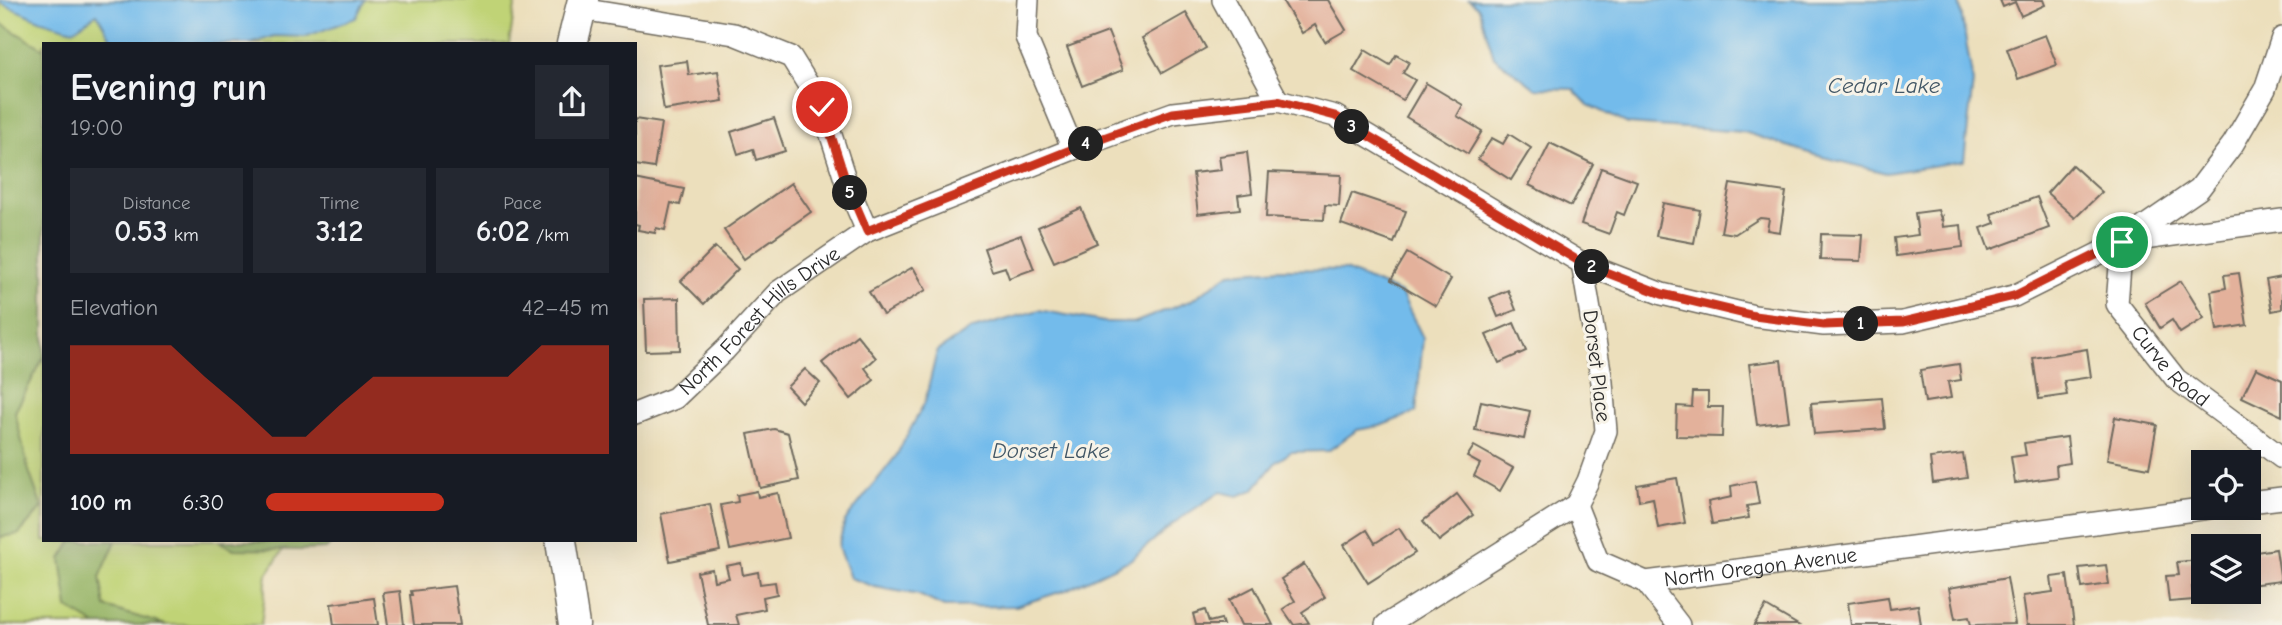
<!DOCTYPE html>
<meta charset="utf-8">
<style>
:root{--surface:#171b24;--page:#242831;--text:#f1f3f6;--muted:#9ea1a6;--accent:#c8321e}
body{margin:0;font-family:"Comic Neue",sans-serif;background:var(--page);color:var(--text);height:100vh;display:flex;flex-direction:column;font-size:26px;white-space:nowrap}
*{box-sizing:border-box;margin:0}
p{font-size:23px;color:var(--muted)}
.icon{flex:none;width:38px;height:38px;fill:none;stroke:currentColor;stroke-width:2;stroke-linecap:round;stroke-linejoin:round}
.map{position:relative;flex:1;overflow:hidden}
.sheet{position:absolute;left:42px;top:42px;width:595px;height:500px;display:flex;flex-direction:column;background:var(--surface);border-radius:0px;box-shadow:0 7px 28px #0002}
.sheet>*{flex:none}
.buttons{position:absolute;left:2191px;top:450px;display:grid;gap:14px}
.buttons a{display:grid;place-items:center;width:70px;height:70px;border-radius:0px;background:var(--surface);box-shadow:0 7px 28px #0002;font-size:35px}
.pin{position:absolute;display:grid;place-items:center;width:60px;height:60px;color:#fff;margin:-30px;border:4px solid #fff;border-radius:50%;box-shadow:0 2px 7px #0007}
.km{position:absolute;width:35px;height:35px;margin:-18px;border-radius:50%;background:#222;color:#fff;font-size:19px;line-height:35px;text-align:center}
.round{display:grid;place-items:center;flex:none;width:74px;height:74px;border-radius:0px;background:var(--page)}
.overview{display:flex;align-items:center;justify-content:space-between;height:119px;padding:0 28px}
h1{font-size:38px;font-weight:700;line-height:52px}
.figures{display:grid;grid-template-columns:repeat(3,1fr);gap:10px;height:119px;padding:7px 28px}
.figures div{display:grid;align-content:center;border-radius:0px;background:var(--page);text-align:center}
.figures b{font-size:30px;font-weight:700}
.figures small{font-size:19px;font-weight:400}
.figures p{font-size:19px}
.chart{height:196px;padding:14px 28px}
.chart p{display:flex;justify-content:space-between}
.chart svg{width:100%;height:126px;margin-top:7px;fill:var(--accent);opacity:.7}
ul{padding:0 28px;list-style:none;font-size:23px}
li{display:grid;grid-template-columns:112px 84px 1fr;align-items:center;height:52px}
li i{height:18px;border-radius:9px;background:var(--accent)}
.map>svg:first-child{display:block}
.green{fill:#c0d376;stroke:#767f50;stroke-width:2}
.forest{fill:#98b567;stroke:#627049;stroke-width:2}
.water{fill:#73bbeb;stroke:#4f738b;stroke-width:2}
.building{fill:#e3b19b}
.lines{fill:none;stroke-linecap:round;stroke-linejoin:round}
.minor-casing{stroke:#6f6a5e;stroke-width:24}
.secondary-casing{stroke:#6f6a5e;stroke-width:33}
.minor{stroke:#fff;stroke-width:21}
.secondary{stroke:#fff;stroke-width:30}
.route-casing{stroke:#fff;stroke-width:14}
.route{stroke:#c8321e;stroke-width:9}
.labels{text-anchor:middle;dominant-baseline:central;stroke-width:6;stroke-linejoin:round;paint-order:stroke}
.street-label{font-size:21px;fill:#2b2b2b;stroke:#f7f3e8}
.water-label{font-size:23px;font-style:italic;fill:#415665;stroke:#f7f3e8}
</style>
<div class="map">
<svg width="2282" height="625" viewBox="0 0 2282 625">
<rect width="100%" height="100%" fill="#f7f3e8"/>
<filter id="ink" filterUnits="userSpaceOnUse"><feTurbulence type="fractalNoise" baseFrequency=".0143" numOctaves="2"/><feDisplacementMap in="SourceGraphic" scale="14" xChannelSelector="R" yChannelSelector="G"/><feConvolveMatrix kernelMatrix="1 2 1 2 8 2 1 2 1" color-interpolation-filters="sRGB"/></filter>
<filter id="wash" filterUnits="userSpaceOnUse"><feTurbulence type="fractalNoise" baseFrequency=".00686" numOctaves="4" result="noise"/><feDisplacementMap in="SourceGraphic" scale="28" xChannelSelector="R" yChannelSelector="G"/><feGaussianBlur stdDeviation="1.57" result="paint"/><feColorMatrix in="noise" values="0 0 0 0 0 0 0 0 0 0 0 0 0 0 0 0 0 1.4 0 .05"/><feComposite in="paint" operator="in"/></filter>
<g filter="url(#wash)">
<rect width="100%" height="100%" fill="#ecdfbc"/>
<path class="green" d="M 0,0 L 516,0 L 509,44 L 44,44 L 44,541 L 289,541 L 267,574 L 261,625 L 0,625 Z"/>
<g class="forest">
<path d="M 0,23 L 44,49 L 44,357 L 15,412 L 28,468 L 42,508 L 19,534 L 0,537 Z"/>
<path d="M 72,541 L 116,541 L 100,577 L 105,607 L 166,625 L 96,625 L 68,608 L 61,559 Z"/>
<path d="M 218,541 L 334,541 L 326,549 L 300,550 L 234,549 Z"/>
</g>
<g class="water">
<path d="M 0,0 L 365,0 L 356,18 L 305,37 L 275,36 L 250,44 L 114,44 L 97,14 L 73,30 L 42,21 L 0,3 Z"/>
<path d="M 1469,0 L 1959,0 L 1973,82 L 1964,161 L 1886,173 L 1815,155 L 1744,132 L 1628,124 L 1588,105 L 1573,89 L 1535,88 L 1494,57 L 1479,8 Z"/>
<path d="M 1281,269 L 1345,270 L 1401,293 L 1423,338 L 1416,412 L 1380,426 L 1357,430 L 1328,451 L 1291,452 L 1276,462 L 1253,490 L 1238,496 L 1220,492 L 1178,520 L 1130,560 L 1066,590 L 1016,606 L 944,607 L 919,595 L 875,587 L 850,578 L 838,547 L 845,521 L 896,456 L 925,402 L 937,351 L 970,330 L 1039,310 L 1104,322 L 1136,322 L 1190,301 L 1230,273 Z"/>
</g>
<g id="blocks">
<g class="building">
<path d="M 1282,0 L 1328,0 L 1346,30 L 1325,42 L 1315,25 L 1302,33 Z"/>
<path d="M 2000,0 L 2043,0 L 2045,5 L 2021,16 L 2015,2 L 2003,7 Z"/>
<path d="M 1186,13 L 1206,48 L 1162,73 L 1142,38 Z"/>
<path d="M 1108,32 L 1123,70 L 1082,86 L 1067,47 Z"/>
<path d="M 2045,35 L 2057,65 L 2018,79 L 2007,49 Z"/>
<path d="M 1365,50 L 1390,65 L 1396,55 L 1409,62 L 1403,73 L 1415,80 L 1403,100 L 1353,71 Z"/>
<path d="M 687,61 L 689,75 L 718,71 L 723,101 L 664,110 L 657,65 Z"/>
<path d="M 1426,83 L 1463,105 L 1457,116 L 1482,131 L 1468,154 L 1406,117 Z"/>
<path d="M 774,118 L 785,151 L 756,160 L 753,149 L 738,154 L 731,132 Z"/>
<path d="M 635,119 L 661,123 L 654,168 L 635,165 Z"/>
<path d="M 1509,134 L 1531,148 L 1511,180 L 1478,159 L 1492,138 L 1503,144 Z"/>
<path d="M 1550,143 L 1593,164 L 1571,206 L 1529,185 Z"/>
<path d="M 1247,152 L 1252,193 L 1238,195 L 1240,209 L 1198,214 L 1193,173 L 1221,170 L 1219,156 Z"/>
<path d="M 2072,165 L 2102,192 L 2075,218 L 2047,193 Z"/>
<path d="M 1601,168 L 1637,181 L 1624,215 L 1617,212 L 1609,234 L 1581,224 Z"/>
<path d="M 1269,172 L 1341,175 L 1339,206 L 1325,205 L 1324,220 L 1266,217 Z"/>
<path d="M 635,179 L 684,189 L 680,205 L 671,203 L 665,230 L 656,228 L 655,233 L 638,230 L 639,225 L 635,224 Z"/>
<path d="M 791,183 L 811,212 L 744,259 L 724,230 Z"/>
<path d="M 1730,184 L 1786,192 L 1780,232 L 1767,230 L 1769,219 L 1760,218 L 1735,234 L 1721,232 Z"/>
<path d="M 1352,193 L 1406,211 L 1394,243 L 1341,224 Z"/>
<path d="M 2037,197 L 2049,228 L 1989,250 L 1981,228 L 1995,223 L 1991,214 Z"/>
<path d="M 1663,203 L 1700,210 L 1694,243 L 1656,236 Z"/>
<path d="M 1081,208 L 1097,243 L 1054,262 L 1038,227 Z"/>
<path d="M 1938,210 L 1941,219 L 1942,217 L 1943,227 L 1961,225 L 1963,247 L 1896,256 L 1894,238 L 1918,235 L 1915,213 Z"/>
<path d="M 1821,234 L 1863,235 L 1861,261 L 1820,260 Z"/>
<path d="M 1021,235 L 1034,269 L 1009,278 L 1005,267 L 992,271 L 984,248 Z"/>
<path d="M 715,247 L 738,269 L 704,304 L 681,281 Z"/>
<path d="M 1407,253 L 1451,279 L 1436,306 L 1391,280 Z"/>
<path d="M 913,267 L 926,290 L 883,315 L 869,292 Z"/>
<path d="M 2239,273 L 2247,325 L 2217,330 L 2211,291 L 2226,288 L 2224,275 Z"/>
<path d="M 2282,277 L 2282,309 L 2272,311 L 2266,280 Z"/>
<path d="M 2181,281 L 2204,318 L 2180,333 L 2172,320 L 2160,328 L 2145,303 Z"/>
<path d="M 1508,290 L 1516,310 L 1498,317 L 1490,298 Z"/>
<path d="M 679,298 L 680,350 L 646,351 L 644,299 Z"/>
<path d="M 1514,323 L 1526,351 L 1499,363 L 1486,335 Z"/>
<path d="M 857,335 L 876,358 L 865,368 L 874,380 L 851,399 L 822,363 Z"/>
<path d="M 2087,349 L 2091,377 L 2064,381 L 2067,395 L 2039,399 L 2033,358 Z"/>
<path d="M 1781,360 L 1789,421 L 1757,425 L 1749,364 Z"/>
<path d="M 1959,364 L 1961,380 L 1948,382 L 1951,398 L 1925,402 L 1920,370 Z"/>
<path d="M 2256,368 L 2282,380 L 2282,416 L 2242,397 Z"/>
<path d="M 805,369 L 820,383 L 801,402 L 787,387 Z"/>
<path d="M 1693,392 L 1708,392 L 1708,407 L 1723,407 L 1722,437 L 1676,436 L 1677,406 L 1692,407 Z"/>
<path d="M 1882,398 L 1885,429 L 1814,434 L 1811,403 Z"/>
<path d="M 1481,401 L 1530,411 L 1524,439 L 1475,430 Z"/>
<path d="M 2115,417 L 2157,425 L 2149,468 L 2107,460 Z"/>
<path d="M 774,429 L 788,433 L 799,480 L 760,488 L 748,434 Z"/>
<path d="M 2067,437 L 2070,463 L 2056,465 L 2057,477 L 2015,483 L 2011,457 L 2026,455 L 2024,443 Z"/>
<path d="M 1474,446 L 1513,468 L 1500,491 L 1474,476 L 1480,464 L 1467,457 Z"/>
<path d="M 1963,454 L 1967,478 L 1933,483 L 1930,458 Z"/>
<path d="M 1677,478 L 1685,523 L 1658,528 L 1653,498 L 1639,501 L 1637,485 Z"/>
<path d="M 1755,481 L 1759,504 L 1747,506 L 1749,518 L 1712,524 L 1708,502 L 1732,497 L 1731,486 Z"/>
<path d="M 757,491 L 758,497 L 778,493 L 788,538 L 730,550 L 721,505 L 738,502 L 737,495 Z"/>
<path d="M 1457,494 L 1473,515 L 1439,541 L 1423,521 Z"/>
<path d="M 710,504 L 720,551 L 670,561 L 661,514 Z"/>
<path d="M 1399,528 L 1415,553 L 1368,583 L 1344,545 L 1367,530 L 1375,543 Z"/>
<path d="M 2276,549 L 2281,581 L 2249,585 L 2249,553 Z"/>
<path d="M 2203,560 L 2203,586 L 2192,587 L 2194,600 L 2169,602 L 2166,576 L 2179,575 L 2177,562 Z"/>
<path d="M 741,563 L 743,575 L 758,572 L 760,584 L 775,582 L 777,594 L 763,597 L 765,609 L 736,615 L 739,625 L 708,625 L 697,572 L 712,569 L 714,581 L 729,578 L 726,566 Z"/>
<path d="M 1304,564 L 1325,597 L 1302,612 L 1309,623 L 1294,625 L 1283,609 L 1295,601 L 1281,579 Z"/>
<path d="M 2106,565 L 2109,584 L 2082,588 L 2079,568 Z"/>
<path d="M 2067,575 L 2074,625 L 2027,625 L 2023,596 L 2053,592 L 2051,577 Z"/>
<path d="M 2007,578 L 2015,624 L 1971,625 L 1969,617 L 1955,619 L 1949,588 Z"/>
<path d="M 454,586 L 460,625 L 414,625 L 410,595 L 412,595 L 411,591 Z"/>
<path d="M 1254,587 L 1273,625 L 1241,625 L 1229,600 Z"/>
<path d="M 400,591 L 404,625 L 388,625 L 383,593 Z"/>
<path d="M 1888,597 L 1890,609 L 1918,605 L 1921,625 L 1851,625 L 1848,603 Z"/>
<path d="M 374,598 L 378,625 L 334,625 L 331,604 Z"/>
<path d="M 1766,606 L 1798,625 L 1754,625 Z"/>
<path d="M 1205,610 L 1209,622 L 1221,619 L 1223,625 L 1196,625 L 1193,614 Z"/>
</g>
</g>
</g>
<g filter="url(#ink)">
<use href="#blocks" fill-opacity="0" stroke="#6f6a5e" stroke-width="2"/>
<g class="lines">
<defs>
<g id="minor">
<path d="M 1028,0 L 1026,37 L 1073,149"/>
<path d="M 1223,0 L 1278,101"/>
<path d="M 581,9 L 734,34 L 791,57 L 822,107 L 846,182 L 867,231"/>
<path id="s1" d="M 2282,220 L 2122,242 L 2117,304 L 2176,379 L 2282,458"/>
<path id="s2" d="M 635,414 L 675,398 L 725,350 L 778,292 L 867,231 L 1073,149 L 1173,113 L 1278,101 L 1335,116 L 1582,263 L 1662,294 L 1754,316 L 1824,325 L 1903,322 L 2014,296 L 2122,242 L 2199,189 L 2233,144 L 2265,89 L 2282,38"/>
<path d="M 2249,502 L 2282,498"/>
<path id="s3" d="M 1576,505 L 1598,561 L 1646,582 L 2209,508"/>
<path d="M 1576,505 L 1588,481 L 1606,431 L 1602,382 L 1582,263"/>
<path d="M 1646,582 L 1679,625"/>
<path d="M 1386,625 L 1576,505"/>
</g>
<g id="secondary">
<path d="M 572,44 L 583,0"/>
<path d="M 561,541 L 574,625"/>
</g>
</defs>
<use href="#minor" class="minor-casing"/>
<use href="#secondary" class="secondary-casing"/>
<use href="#minor" class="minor"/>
<use href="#secondary" class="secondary"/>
</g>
</g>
<g class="lines" filter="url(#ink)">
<defs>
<path id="route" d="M 822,107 L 846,182 L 867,231 L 1073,149 L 1173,113 L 1278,101 L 1335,116 L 1582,263 L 1662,294 L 1754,316 L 1824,325 L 1903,322 L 2014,296 L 2122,242"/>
</defs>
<use href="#route" class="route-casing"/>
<use href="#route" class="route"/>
</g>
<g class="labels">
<g class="street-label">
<text stroke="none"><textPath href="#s2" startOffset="158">North Forest Hills Drive</textPath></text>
<text stroke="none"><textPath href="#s1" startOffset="306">Curve Road</textPath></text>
<text transform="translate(1597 366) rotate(83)">Dorset Place</text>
<text stroke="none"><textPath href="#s3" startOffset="228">North Oregon Avenue</textPath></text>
</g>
<g class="water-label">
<text x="1884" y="85">Cedar Lake</text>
<text x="1051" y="450">Dorset Lake</text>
</g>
</g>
</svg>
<div class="buttons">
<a><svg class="icon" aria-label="locate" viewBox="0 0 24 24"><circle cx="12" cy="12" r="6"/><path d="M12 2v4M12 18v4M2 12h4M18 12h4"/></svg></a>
<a><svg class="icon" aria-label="layers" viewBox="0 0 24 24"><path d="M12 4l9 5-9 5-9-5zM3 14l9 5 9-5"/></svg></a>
</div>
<div class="pin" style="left:2122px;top:242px;background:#1e9e55"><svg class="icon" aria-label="arrive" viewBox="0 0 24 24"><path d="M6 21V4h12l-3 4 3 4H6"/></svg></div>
<div class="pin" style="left:822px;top:107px;background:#d93025"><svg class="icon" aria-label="check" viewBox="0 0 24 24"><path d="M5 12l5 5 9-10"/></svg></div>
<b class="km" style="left:1861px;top:324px">1</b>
<b class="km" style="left:1592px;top:267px">2</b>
<b class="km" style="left:1352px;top:127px">3</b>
<b class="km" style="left:1086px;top:144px">4</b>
<b class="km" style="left:850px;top:193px">5</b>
<section class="sheet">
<div class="overview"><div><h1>Evening run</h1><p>19:00</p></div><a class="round"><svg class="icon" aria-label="share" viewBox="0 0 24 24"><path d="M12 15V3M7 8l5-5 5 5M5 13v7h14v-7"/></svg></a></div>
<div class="figures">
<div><p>Distance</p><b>0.53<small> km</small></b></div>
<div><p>Time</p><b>3:12</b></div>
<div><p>Pace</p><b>6:02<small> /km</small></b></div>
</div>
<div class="chart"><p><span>Elevation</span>42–45 m</p>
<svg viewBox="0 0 160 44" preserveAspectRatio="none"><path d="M0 44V6L10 6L20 6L30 6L40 17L50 27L60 38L70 38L80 27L90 17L100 17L110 17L120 17L130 17L140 6L150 6L160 6V44z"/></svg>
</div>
<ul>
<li><b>100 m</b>6:30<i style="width:52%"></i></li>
</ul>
</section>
</div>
